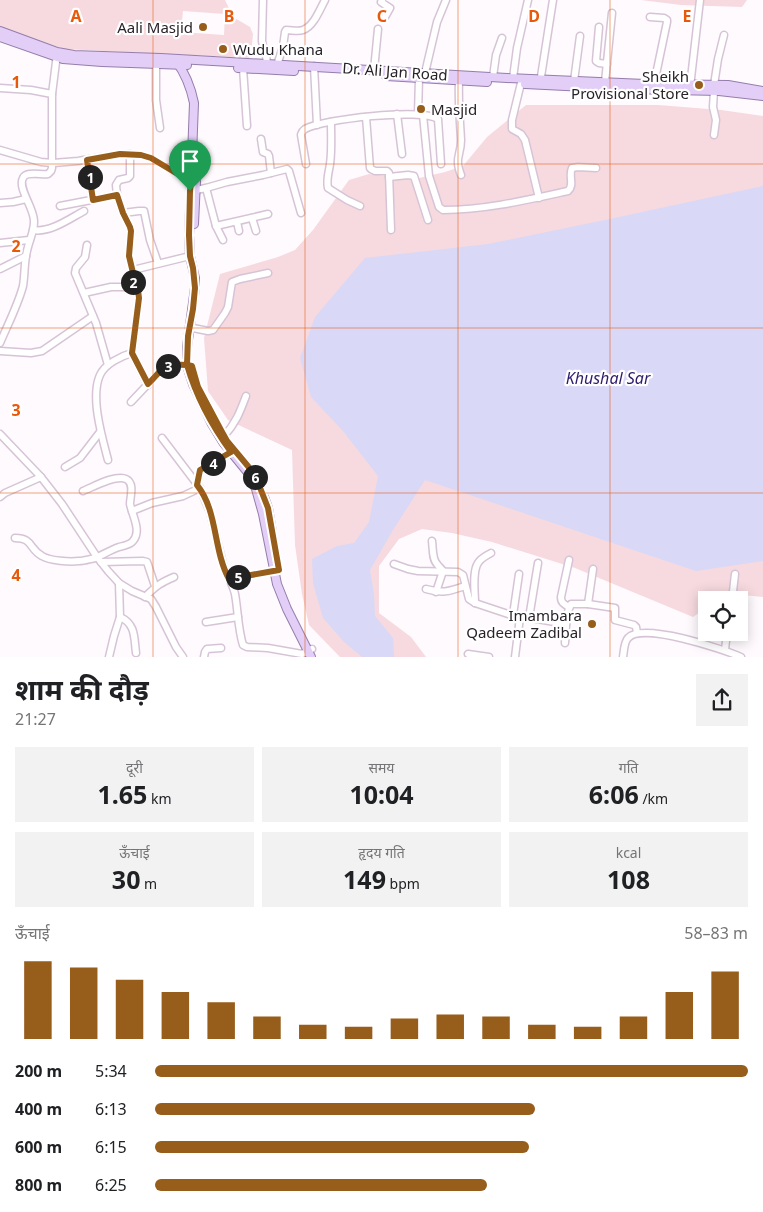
<!DOCTYPE html>
<html lang="hi">
<meta charset="utf-8">
<style>
:root{--surface:#fff;--page:#f2f2f2;--text:#202124;--muted:#757577;--accent:#975d1b}
body{margin:0;font-family:"Noto Sans","Noto Sans Devanagari",sans-serif;background:var(--page);color:var(--text);height:100vh;display:flex;flex-direction:column;font-size:19px;white-space:nowrap}
*{box-sizing:border-box;margin:0}
p{font-size:16px;color:var(--muted)}
.icon{flex:none;width:28px;height:28px;fill:none;stroke:currentColor;stroke-width:2;stroke-linecap:round;stroke-linejoin:round}
.map{position:relative;height:657px;overflow:hidden}
.side{display:flex;flex-direction:column;background:var(--surface);flex:1}
.side>*{flex:none}
.controls{position:absolute;left:698px;top:591px;display:grid;gap:10px}
.controls a{display:grid;place-items:center;width:50px;height:50px;border-radius:0px;background:var(--surface);box-shadow:0 2px 12px #0003;font-size:25px}
.pin{position:absolute;display:grid;place-items:center;width:42px;height:42px;color:#fff;margin:-51px -21px;border-radius:50% 50% 50% 0;rotate:-45deg;box-shadow:0 0 5px #0007}
.pin .icon{rotate:45deg}
.km{position:absolute;width:25px;height:25px;margin:-12px;border-radius:50%;background:#222;color:#fff;font-size:14px;line-height:25px;text-align:center}
.round{display:grid;place-items:center;flex:none;width:52px;height:52px;border-radius:0px;background:var(--page)}
.headline{display:flex;align-items:center;justify-content:space-between;height:85px;padding:0 15px}
h1{font-size:28px;font-weight:700;line-height:38px}
.figures{display:grid;grid-template-columns:repeat(3,1fr);gap:8px;height:85px;padding:5px 15px}
.figures div{display:grid;align-content:center;border-radius:0px;background:var(--page);text-align:center}
.figures b{font-size:25px;font-weight:700}
.figures small{font-size:14px;font-weight:400}
.figures p{font-size:14px}
.chart{height:140px;padding:10px 15px}
.chart p{display:flex;justify-content:space-between}
.chart svg{width:100%;height:90px;margin-top:5px;stroke:var(--accent);stroke-width:6}
ul{padding:0 15px;list-style:none;font-size:16px}
li{display:grid;grid-template-columns:80px 60px 1fr;align-items:center;height:38px}
li i{height:12px;border-radius:6px;background:var(--accent)}
.map>svg:first-child{display:block}
.green{fill:#f6dadf;fill-rule:evenodd}
.water{fill:#d9d8f6}
.lines{fill:none;stroke-linecap:round;stroke-linejoin:round}
.minor-casing{stroke:#d6c4d6;stroke-width:9}
.major-casing{stroke:#957dab;stroke-width:10}
.minor{stroke:#fff;stroke-width:6}
.major{stroke:#e2cef7;stroke-width:8}
.route-casing{stroke:#fff;stroke-width:10}
.route{stroke:#975d1b;stroke-width:6}
.grid{fill:none;stroke:#e8590c;stroke-width:1;stroke-opacity:0.55}
.poi-dot{fill:#975d1b;stroke:#fff;stroke-width:2}
.labels{text-anchor:middle;dominant-baseline:central;stroke-width:4.5;stroke-linejoin:round;paint-order:stroke}
.poi-label{font-size:15px;fill:#292329;stroke:#fff;text-anchor:end}
.street-label{font-size:15px;fill:#292329;stroke:#fff}
.water-label{font-size:16px;font-style:italic;fill:#2e1b6b;stroke:#fff}
.grid-label{font-size:16px;text-anchor:middle;font-weight:bold;fill:#e8590c;stroke:#fff;stroke-width:4.5;stroke-linejoin:round;paint-order:stroke}
</style>
<div class="map">
<svg width="763" height="657" viewBox="0 0 763 657">
<rect width="100%" height="100%" fill="#fefafe"/>
<g class="green">
<path d="M 0,0 L 225,0 L 233,17 L 250,27 L 253,34 L 251,54 L 249,54 L 249,58 L 64,49 L 0,28 ZM 183,11 L 225,14 L 224,35 L 181,32 Z"/>
<path d="M 641,0 L 747,0 L 742,7 L 681,5 Z"/>
<path d="M 526,105 L 658,105 L 721,110 L 763,116 L 763,597 L 742,595 L 721,600 L 706,600 L 706,608 L 693,617 L 575,568 L 492,542 L 452,533 L 422,529 L 399,539 L 379,566 L 379,613 L 411,637 L 426,657 L 340,657 L 309,625 L 302,594 L 295,545 L 292,450 L 228,420 L 208,391 L 204,338 L 220,274 L 278,257 L 295,250 L 313,230 L 349,180 L 369,174 L 415,179 L 445,172 L 463,166 L 487,137 Z"/>
</g>
<path class="water" d="M 763,186 L 763,561 L 696,571 L 425,480 L 393,530 L 370,570 L 374,594 L 375,616 L 393,638 L 394,657 L 362,657 L 344,642 L 323,618 L 313,583 L 312,559 L 337,546 L 354,543 L 369,522 L 378,476 L 343,431 L 311,397 L 300,358 L 315,317 L 365,258 L 488,244 L 605,220 Z"/>
<g class="lines">
<defs>
<g id="minor">
<path d="M 263,0 L 262,41 C 263,50 267,54 267,64"/>
<path d="M 382,0 L 381,2 L 390,8 L 385,17"/>
<path d="M 650,17 L 664,18 L 667,20 L 667,22 L 654,84"/>
<path d="M 599,27 L 596,61 L 599,63 L 607,64"/>
<path d="M 156,60 L 156,100 L 160,128"/>
<path d="M 277,65 L 283,47 L 285,32 L 286,30 C 292,30 298,32 303,30 C 314,26 320,9 325,0"/>
<path d="M 314,66 L 317,125"/>
<path d="M 243,68 L 247,126"/>
<path d="M 374,70 L 378,29"/>
<path d="M 425,73 L 437,22 L 446,0"/>
<path d="M 493,77 L 496,55 L 502,38"/>
<path d="M 513,78 L 517,48 L 528,0"/>
<path d="M 459,81 C 458,101 460,120 461,140 C 461,156 454,157 461,175"/>
<path d="M 574,81 L 580,36"/>
<path d="M 605,82 L 612,13"/>
<path d="M 521,83 L 512,120 L 512,129 L 521,134 L 525,140 L 539,198"/>
<path d="M 540,83 L 550,19 L 553,0"/>
<path d="M 714,85 L 718,59 L 724,35"/>
<path d="M 690,87 L 700,0"/>
<path d="M 0,88 L 31,90 L 52,94"/>
<path d="M 714,91 L 713,107 L 716,120 L 714,135"/>
<path d="M 397,114 L 402,154"/>
<path d="M 418,114 L 419,78"/>
<path d="M 423,115 L 429,176 L 439,207 L 443,210 C 485,210 527,200 568,191 C 575,185 568,176 572,168 L 578,167 L 596,168"/>
<path d="M 366,117 L 370,168 L 371,169 L 375,171 L 387,171 L 389,173 L 391,230"/>
<path d="M 331,122 C 331,136 332,150 330,164 C 329,172 326,179 328,188 L 347,200 L 360,206"/>
<path d="M 261,139 L 263,152 L 268,154 L 269,156 L 271,173"/>
<path d="M 0,150 L 41,162 L 53,163 L 78,161 L 120,154 L 141,155 L 151,158 L 191,182"/>
<path d="M 130,154 L 130,176 L 128,178 L 119,180 L 116,185 L 117,195 L 123,213 L 130,227 L 131,231 L 129,257 L 133,270"/>
<path d="M 87,160 L 93,200"/>
<path d="M 306,164 L 301,135 C 302,132 301,132 305,129 C 323,119 421,108 438,119 L 441,164"/>
<path d="M 389,177 L 408,175 L 414,176 L 428,220"/>
<path d="M 206,188 L 216,226 L 223,240"/>
<path d="M 191,191 L 206,188 L 227,182 L 263,175 L 287,169 L 289,171 L 301,213"/>
<path d="M 0,203 L 13,202 L 26,199"/>
<path d="M 60,206 L 117,195"/>
<path d="M 123,213 L 139,211 L 144,211 L 150,240 L 158,263"/>
<path d="M 252,218 L 256,231"/>
<path d="M 237,222 L 239,231"/>
<path d="M 216,226 L 268,214"/>
<path d="M 33,230 C 50,233 69,219 84,211"/>
<path d="M 0,243 L 29,240"/>
<path d="M 87,245 L 85,257 L 76,268 L 75,273 L 96,323 L 108,365"/>
<path d="M 0,269 L 26,256"/>
<path d="M 131,285 L 137,290 L 139,298 L 132,353"/>
<path d="M 84,293 L 111,287 L 127,287 L 131,285 L 134,277 L 133,270 L 190,256"/>
<path d="M 193,328 L 208,331 L 213,330 L 225,313 L 228,307 L 232,282 L 240,279 L 268,273"/>
<path d="M 0,343 C 8,324 18,305 23,286 C 25,274 24,263 27,251 C 29,241 34,232 34,222 C 35,209 17,188 23,178 C 26,171 41,175 48,174 L 51,171 L 52,168 L 52,94 L 57,54"/>
<path d="M 0,351 L 31,353 L 42,351 L 93,316"/>
<path d="M 131,402 L 164,367 L 171,364 L 192,366"/>
<path d="M 0,434 L 41,477 L 62,504 L 97,557 L 108,571 L 119,583 L 132,591 L 151,599 L 156,607 L 176,647 L 183,657"/>
<path d="M 224,436 C 236,423 240,412 246,396"/>
<path d="M 162,438 L 200,488 L 210,512 L 224,568 C 228,577 233,585 235,594 C 238,611 238,629 243,645 L 247,647 L 268,648 L 302,654 L 312,649"/>
<path d="M 108,460 C 102,437 90,397 100,375 C 105,364 121,356 132,353 L 148,385"/>
<path d="M 65,467 L 80,458 L 100,432"/>
<path d="M 197,485 L 200,470 L 231,452"/>
<path d="M 0,497 L 5,493 L 41,477"/>
<path d="M 132,511 L 152,503 L 183,496 L 200,488"/>
<path d="M 15,538 C 33,538 29,549 42,556 C 50,561 70,562 79,561 C 84,561 90,559 95,558 C 103,555 110,550 119,547 C 123,546 130,545 133,541 C 142,531 132,515 130,504 C 130,497 135,483 126,479 C 116,474 93,487 83,491"/>
<path d="M 432,541 C 433,548 432,559 437,564 C 439,567 441,568 443,571 L 436,592"/>
<path d="M 101,562 L 143,561 L 147,562 L 155,586"/>
<path d="M 394,564 L 408,569 L 418,571 L 458,572 L 463,575 L 469,599 L 475,603 L 508,614 L 566,624"/>
<path d="M 229,579 L 279,570"/>
<path d="M 426,589 C 443,594 450,591 465,586"/>
<path d="M 145,597 C 156,586 160,583 174,577"/>
<path d="M 732,600 L 735,574"/>
<path d="M 475,603 C 475,592 472,572 478,563 C 481,558 486,556 491,553"/>
<path d="M 588,604 L 593,569"/>
<path d="M 569,607 C 564,604 561,603 561,597 L 569,560"/>
<path d="M 513,615 L 519,574"/>
<path d="M 120,617 C 136,624 134,638 136,653"/>
<path d="M 529,618 L 538,563"/>
<path d="M 206,622 L 238,617"/>
<path d="M 565,643 C 566,631 565,615 571,604 L 588,604 L 615,608 L 615,620 L 634,625 L 636,627 L 637,633"/>
<path d="M 725,650 L 727,632"/>
<path d="M 468,654 L 489,657"/>
<path d="M 109,657 L 114,636 L 120,617 L 119,583"/>
<path d="M 204,657 L 205,652 L 207,649 L 221,648"/>
<path d="M 515,657 L 520,617"/>
<path d="M 623,657 C 624,651 624,642 628,638 C 642,622 723,649 741,657"/>
</g>
<g id="major">
<path d="M 0,31 L 57,52 L 74,55 L 161,58 L 507,78 L 645,84 L 728,85 L 763,91"/>
<path d="M 0,37 L 63,59 L 102,62 L 187,65"/>
<path d="M 176,61 C 185,73 191,88 194,103 L 189,235 L 190,256 L 195,278 L 195,288 L 187,347 L 187,365 L 190,375 L 193,384 L 212,424 L 223,442 L 250,475 L 256,489 L 263,514 L 277,584 L 287,609 L 311,657"/>
<path d="M 238,68 L 294,71"/>
<path d="M 386,76 L 487,82"/>
<path d="M 525,84 L 626,89 L 719,91 L 763,96"/>
<path d="M 194,224 L 196,181"/>
<path d="M 264,497 L 268,508 L 272,532"/>
</g>
</defs>
<use href="#minor" class="minor-casing"/>
<use href="#major" class="major-casing"/>
<use href="#minor" class="minor"/>
<use href="#major" class="major"/>
</g>
<g class="lines">
<defs>
<path id="route" d="M 190,191 L 191,182 L 151,158 L 141,155 L 120,154 L 87,160 L 93,200 L 117,195 L 123,213 L 130,227 L 131,231 L 129,256 L 134,277 L 131,285 L 138,290 L 139,298 L 132,353 L 148,384 C 165,367 161,364 187,365 C 196,396 212,426 231,452 L 200,470 L 197,485 C 218,511 213,550 229,579 L 279,570 L 268,508 L 257,480 L 252,471 L 227,441 L 222,432 L 198,387 L 192,366 L 187,365 L 188,336 L 193,309 L 195,288 L 193,268 L 190,256 L 189,235 L 190,191"/>
</defs>
<use href="#route" class="route-casing"/>
<use href="#route" class="route"/>
</g>
<path class="grid" d="M 153,0 L 153,657M 305,0 L 305,657M 458,0 L 458,657M 610,0 L 610,657M 0,164 L 763,164M 0,328 L 763,328M 0,493 L 763,493"/>
<g class="poi-dot">
<circle cx="203" cy="27" r="5"/>
<circle cx="223" cy="49" r="5"/>
<circle cx="699" cy="85" r="5"/>
<circle cx="421" cy="109" r="5"/>
<circle cx="592" cy="624" r="5"/>
</g>
<g class="labels">
<g class="poi-label">
<text x="193" y="27">Aali Masjid</text>
<text x="233" y="49" text-anchor="start">Wudu Khana</text>
<text x="689" y="76">Sheikh<tspan x="689" dy="17">Provisional Store</tspan></text>
<text x="431" y="109" text-anchor="start">Masjid</text>
<text x="582" y="615">Imambara<tspan x="582" dy="17">Qadeem Zadibal</tspan></text>
</g>
<g class="street-label">
<text transform="translate(395 71) rotate(4)">Dr. Ali Jan Road</text>
</g>
<g class="water-label">
<text x="608" y="378">Khushal Sar</text>
</g>
</g>
<g class="grid-label">
<text x="76" y="22">A</text>
<text x="229" y="22">B</text>
<text x="382" y="22">C</text>
<text x="534" y="22">D</text>
<text x="687" y="22">E</text>
<text x="16" y="88">1</text>
<text x="16" y="252">2</text>
<text x="16" y="416">3</text>
<text x="16" y="581">4</text>
</g>
</svg>
<div class="controls">
<a><svg class="icon" aria-label="locate" viewBox="0 0 24 24"><circle cx="12" cy="12" r="6"/><path d="M12 2v4M12 18v4M2 12h4M18 12h4"/></svg></a>
</div>
<div class="pin" style="left:190px;top:191px;background:#1e9e55"><svg class="icon" aria-label="arrive" viewBox="0 0 24 24"><path d="M6 21V4h12l-3 4 3 4H6"/></svg></div>
<b class="km" style="left:90px;top:177px">1</b>
<b class="km" style="left:133px;top:282px">2</b>
<b class="km" style="left:168px;top:366px">3</b>
<b class="km" style="left:213px;top:463px">4</b>
<b class="km" style="left:238px;top:577px">5</b>
<b class="km" style="left:255px;top:477px">6</b>
</div>
<section class="side">
<div class="headline"><div><h1>शाम की दौड़</h1><p>21:27</p></div><a class="round"><svg class="icon" aria-label="share" viewBox="0 0 24 24"><path d="M12 15V3M7 8l5-5 5 5M5 13v7h14v-7"/></svg></a></div>
<div class="figures">
<div><p>दूरी</p><b>1.65<small> km</small></b></div>
<div><p>समय</p><b>10:04</b></div>
<div><p>गति</p><b>6:06<small> /km</small></b></div>
</div>
<div class="figures">
<div><p>ऊँचाई</p><b>30<small> m</small></b></div>
<div><p>हृदय गति</p><b>149<small> bpm</small></b></div>
<div><p>kcal</p><b>108</b></div>
</div>
<div class="chart"><p><span>ऊँचाई</span>58–83 m</p>
<svg viewBox="0 0 160 44" preserveAspectRatio="none"><path d="M5 44V6M15 44V9M25 44V15M35 44V21M45 44V26M55 44V33M65 44V37M75 44V38M85 44V34M95 44V32M105 44V33M115 44V37M125 44V38M135 44V33M145 44V21M155 44V11"/></svg>
</div>
<ul>
<li><b>200 m</b>5:34<i style="width:100%"></i></li>
<li><b>400 m</b>6:13<i style="width:64%"></i></li>
<li><b>600 m</b>6:15<i style="width:63%"></i></li>
<li><b>800 m</b>6:25<i style="width:56%"></i></li>
</ul>
</section>
